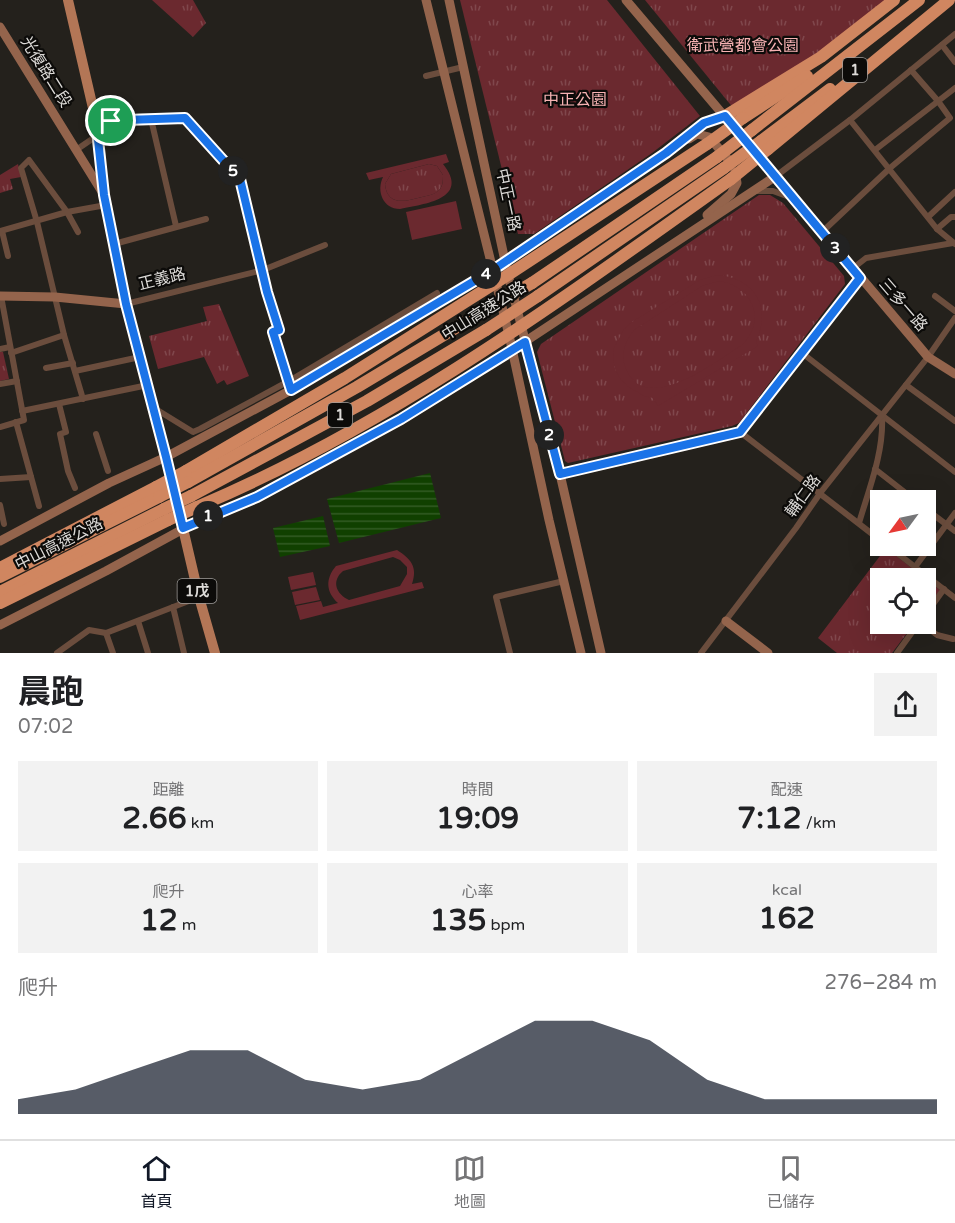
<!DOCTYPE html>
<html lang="zh-TW">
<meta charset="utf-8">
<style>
:root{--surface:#fff;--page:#f2f2f2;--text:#202124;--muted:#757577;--line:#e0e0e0;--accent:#111827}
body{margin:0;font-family:"Varela Round","Noto Sans TC",sans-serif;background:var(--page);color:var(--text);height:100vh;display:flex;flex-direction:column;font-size:22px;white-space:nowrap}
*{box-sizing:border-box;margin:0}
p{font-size:20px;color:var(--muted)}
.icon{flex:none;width:33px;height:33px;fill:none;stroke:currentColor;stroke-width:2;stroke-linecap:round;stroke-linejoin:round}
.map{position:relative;height:653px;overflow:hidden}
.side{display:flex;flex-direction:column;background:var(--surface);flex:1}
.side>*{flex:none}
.needle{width:39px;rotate:237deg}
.buttons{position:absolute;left:870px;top:490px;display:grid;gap:12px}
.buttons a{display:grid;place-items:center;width:66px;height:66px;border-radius:0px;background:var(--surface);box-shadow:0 6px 24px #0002;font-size:30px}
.pin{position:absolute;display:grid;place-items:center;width:51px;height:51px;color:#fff;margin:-26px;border:3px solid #fff;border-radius:50%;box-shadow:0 2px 6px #0007}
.km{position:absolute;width:30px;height:30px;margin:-15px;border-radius:50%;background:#222;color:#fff;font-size:16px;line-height:30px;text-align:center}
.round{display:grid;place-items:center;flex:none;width:63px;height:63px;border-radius:0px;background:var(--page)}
.overview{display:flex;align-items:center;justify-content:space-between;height:102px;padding:0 18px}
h1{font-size:33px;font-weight:700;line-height:45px}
.stats{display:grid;grid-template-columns:repeat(3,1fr);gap:9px;height:102px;padding:6px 18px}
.stats div{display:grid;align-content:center;border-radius:0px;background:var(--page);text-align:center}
.stats b{font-size:30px;font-weight:700}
.stats small{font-size:16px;font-weight:400}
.stats p{font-size:16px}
.chart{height:168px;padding:12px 18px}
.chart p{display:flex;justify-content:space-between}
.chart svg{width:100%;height:108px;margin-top:6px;fill:var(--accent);opacity:.7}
.tab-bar{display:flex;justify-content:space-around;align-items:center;height:84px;border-top:2px solid var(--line);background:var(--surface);font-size:16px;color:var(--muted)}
.tab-bar a{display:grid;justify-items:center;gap:3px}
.tab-bar .selected{color:var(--accent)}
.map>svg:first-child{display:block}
.grass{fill:url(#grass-tufts)}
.pitch{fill:#6b292f;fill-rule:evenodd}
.water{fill:url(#water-rules)}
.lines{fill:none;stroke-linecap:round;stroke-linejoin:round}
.street{stroke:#6b4d3d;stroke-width:6}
.secondary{stroke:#94644c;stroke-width:9}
.primary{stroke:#b37656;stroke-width:10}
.highway{stroke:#d08660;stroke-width:12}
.highway-bridge{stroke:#d08660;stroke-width:12}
.route-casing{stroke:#fff;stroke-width:12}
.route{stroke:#1a73e8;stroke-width:8}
.labels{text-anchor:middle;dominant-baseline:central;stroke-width:4.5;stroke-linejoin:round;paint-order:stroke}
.shield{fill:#0c0b09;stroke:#9e9c99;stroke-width:1.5}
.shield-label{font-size:15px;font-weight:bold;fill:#dcdad7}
.park-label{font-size:16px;fill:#f7b2b3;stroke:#0c0b09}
.street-label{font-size:16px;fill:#dcdad7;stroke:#0c0b09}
</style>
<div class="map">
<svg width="955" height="653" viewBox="0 0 955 653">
<defs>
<pattern id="grass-tufts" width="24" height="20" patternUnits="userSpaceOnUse" patternTransform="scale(1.5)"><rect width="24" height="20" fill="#6b292f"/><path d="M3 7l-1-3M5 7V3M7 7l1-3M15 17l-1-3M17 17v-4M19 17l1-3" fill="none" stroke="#80474c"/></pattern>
<pattern id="water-rules" width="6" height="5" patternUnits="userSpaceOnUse" patternTransform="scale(1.5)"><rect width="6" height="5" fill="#104000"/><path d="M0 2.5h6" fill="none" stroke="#325b24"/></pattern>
</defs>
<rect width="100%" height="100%" fill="#24211c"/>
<g class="grass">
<path d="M 152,0 L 193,0 L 206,23 L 193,37 Z"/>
<path d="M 460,0 L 607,0 L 700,116 L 652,153 L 534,234 L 518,234 Z"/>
<path d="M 645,0 L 888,0 L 842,37 L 734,109 Z"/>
<path d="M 18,164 L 21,177 L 10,179 L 13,189 L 0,193 L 0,175 Z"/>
<path d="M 429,164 L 437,166 L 443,175 C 443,180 443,185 440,189 C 436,195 426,196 418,198 C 403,202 387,205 385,184 L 391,174 Z"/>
<path d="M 759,195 L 770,195 L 783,203 L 844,276 L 845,284 L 739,423 L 732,426 L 568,463 L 565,461 L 537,352 L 541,344 Z"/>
<path d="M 219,304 L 249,376 L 227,385 L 224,380 L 217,384 L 204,357 L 158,369 L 149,336 L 207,321 L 203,307 Z"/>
<path d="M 0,352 L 3,352 L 9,379 L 0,381 Z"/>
<path d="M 886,548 L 940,590 L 926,609 L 926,579 L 880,579 L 880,624 L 914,624 L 892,653 L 837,653 L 818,638 Z"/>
</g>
<g class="pitch">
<path d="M 446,154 L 449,162 L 443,164 C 471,199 424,204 400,209 C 383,209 376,191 383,177 L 369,180 L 366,173 ZM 429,164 L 437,166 L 443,175 C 443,180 443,185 440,189 C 435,195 426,196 418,198 C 403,202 387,205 385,184 L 391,174 Z"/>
<path d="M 456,201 L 462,229 L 412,240 L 406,212 Z"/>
<path d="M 717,275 C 755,278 772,307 756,342 L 758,346 L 658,406 L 653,398 L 644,396 L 627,386 L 620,378 L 615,369 L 613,358 L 614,348 L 624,329 L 632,322 L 700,280 ZM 719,281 C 753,286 767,320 742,345 C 716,361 646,417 626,369 C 620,355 625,341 634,330 L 702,286 Z"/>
<path d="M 397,550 C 411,559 418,567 412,584 L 422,582 L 424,588 L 300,620 L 296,606 L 321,601 L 323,607 L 338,603 C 326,592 325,579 336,566 ZM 393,557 L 400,560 L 407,567 L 407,574 L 400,586 L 349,600 C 336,594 331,581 343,571 Z"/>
<path d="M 313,572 L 316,585 L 291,590 L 288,577 Z"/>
<path d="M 316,587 L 320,600 L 295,605 L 292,592 Z"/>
</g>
<g class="water">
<path d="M 430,473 L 441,518 L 339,543 L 327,499 Z"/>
<path d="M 323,516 L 330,546 L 280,557 L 273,528 Z"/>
</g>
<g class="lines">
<g class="street">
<path d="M 942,45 L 955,62"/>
<path d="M 426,76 L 463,67"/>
<path d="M 151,119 L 176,226"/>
<path d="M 850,120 L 937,229 L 955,244"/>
<path d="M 96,121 L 185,118 L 240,179 L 267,293 L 279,330 L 273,332 L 291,390"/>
<path d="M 76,150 L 98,135"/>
<path d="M 875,150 L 955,88"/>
<path d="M 776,176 L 850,120 L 955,34"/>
<path d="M 755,191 L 773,191 L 792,198"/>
<path d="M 928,217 L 955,192"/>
<path d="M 937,229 L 951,217 L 955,217"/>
<path d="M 0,231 L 67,212 L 106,205"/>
<path d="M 2,231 L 8,256"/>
<path d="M 78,232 L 67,212 L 29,160 L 21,168 L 37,222 L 64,335 L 83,399"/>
<path d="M 822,232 L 890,168 L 950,118 L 938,101 L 911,70"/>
<path d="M 114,244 L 206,219"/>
<path d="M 852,269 L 866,258 L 953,243"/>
<path d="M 935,296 L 955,311"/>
<path d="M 126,304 L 263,270 L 325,245"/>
<path d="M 0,349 L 10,347"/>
<path d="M 11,353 L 64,335"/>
<path d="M 802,353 L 955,472"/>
<path d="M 46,368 L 73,363"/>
<path d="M 75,371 L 140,357"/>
<path d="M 0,384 L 17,381"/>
<path d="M 906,385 L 955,421"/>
<path d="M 59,404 L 66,432 L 60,434 L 68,471 L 75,488"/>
<path d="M 154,408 L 193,432 L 200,429 L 289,381 L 437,293"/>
<path d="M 22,411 L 148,385"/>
<path d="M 16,422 L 39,506"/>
<path d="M 0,427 L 24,420 L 1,296"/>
<path d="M 740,432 L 880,540"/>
<path d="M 96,434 L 108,471"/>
<path d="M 875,469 L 916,501"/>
<path d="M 560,474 L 740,432 L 860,278"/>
<path d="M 0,479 L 31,477"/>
<path d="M 0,505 L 4,524"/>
<path d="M 926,509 L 955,531"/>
<path d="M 859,523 C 869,489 884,452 882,416"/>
<path d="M 888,546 L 955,598"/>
<path d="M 915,567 L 955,513"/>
<path d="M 173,607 L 184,653"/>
<path d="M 926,614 L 944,589"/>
<path d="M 138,621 L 148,653"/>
<path d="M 923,624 L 937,635 L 953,639"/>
<path d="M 106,633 L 113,653"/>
<path d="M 57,653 L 89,630 L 106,633 L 199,597"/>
<path d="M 510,653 L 496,597 L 564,581"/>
<path d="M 701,653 L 796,528 L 821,492 L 928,357 L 955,318"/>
<path d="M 897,653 L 918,624"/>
</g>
<g class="secondary">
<path d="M 426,0 L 509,335 L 549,520 L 581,653"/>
<path d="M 449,0 L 508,275 L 560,474 L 601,653"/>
<path d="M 626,0 L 918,345 L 928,357 L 955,374"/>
<path d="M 0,27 L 104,195"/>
<path d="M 689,139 L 697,134 L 709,137 L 727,158"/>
<path d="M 707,215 L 731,194 L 737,183 L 735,172"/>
<path d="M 0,296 L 55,297 L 126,304"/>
<path d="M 0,541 L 109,483 L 166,457 L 291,390 L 440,302 L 506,262 L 666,153 L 704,123 L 725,116"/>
<path d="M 726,621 L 768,653"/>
<path d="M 0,625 L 106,571 L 196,522 L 257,497 L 401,419 L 488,366 L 776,176"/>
</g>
<g class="primary">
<path d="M 68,0 L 96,121 L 104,195 L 126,304 L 173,486"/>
<path d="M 178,507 L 199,597 L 215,653"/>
</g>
<g class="highway">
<path d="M 725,116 L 821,57 L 894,0"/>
<path d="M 743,118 L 807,76"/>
<path d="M 752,130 L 919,0"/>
<path d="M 761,141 L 830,89"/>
<path d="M 768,149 L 949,0"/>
<path d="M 532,283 L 717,157"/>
<path d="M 538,296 L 724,168"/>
<path d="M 186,471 L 345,378 L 508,275 L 707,144"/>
<path d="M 188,482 L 357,387 L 477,315"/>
<path d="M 191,496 L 367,401 L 486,330"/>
<path d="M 197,507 C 390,426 561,300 731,179"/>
<path d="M 0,568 L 156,487"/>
<path d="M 0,577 L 159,497"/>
<path d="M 0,592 L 164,509"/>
<path d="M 0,603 L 168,520"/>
</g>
<g class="highway-bridge">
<path d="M 707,144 L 743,118"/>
<path d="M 717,157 L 752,130"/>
<path d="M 724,168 L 761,141"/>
<path d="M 731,179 L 768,149"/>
<path d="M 477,315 L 532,283"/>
<path d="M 486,330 L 538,296"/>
<path d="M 156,487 L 186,471"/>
<path d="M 159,497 L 188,482"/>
<path d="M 164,509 L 191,496"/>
<path d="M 168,520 L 197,507"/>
</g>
</g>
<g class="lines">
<defs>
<path id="route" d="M 725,116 L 860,278 L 740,432 L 560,474 L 525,342 L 401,419 L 257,497 L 183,528 L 166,457 L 126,304 L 104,195 L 96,121 L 185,118 L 240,179 L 267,292 L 279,330 L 273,332 L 291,390 L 493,270 L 666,153 L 704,123 Z"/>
</defs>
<use href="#route" class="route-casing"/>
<use href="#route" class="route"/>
</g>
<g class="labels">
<g class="shield">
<rect x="843" y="58" width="24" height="24" rx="4.5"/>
<rect x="328" y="403" width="24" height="24" rx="4.5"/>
<rect x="177.5" y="579" width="39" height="24" rx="4.5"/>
</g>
<g class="shield-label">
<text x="855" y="70">1</text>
<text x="340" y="415">1</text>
<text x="197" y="591">1戊</text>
</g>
<g class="park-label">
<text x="743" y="46">衛武營都會公園</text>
<text x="575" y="100">中正公園</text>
</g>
<g class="street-label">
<text transform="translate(46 72) rotate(58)">光復路二段</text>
<text transform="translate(508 200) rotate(78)">中正一路</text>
<text transform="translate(162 279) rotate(-14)">正義路</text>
<text transform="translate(903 305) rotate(49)">三多一路</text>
<text transform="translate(484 311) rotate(-32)">中山高速公路</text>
<text transform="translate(803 496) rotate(-54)">輔仁路</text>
<text transform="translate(59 544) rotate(-27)">中山高速公路</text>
</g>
</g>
</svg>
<div class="buttons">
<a><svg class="needle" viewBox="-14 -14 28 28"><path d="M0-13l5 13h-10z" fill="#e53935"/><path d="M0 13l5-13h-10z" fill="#757577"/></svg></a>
<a><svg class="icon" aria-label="locate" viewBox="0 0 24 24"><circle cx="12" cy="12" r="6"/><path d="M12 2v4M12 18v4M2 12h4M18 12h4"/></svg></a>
</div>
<div class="pin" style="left:111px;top:121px;background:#1e9e55"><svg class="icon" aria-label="arrive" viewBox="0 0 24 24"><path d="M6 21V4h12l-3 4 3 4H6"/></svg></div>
<b class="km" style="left:208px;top:516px">1</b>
<b class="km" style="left:549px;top:435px">2</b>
<b class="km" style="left:835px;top:248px">3</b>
<b class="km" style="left:486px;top:274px">4</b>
<b class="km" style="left:233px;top:171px">5</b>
</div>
<section class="side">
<div class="overview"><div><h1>晨跑</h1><p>07:02</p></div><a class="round"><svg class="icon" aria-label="share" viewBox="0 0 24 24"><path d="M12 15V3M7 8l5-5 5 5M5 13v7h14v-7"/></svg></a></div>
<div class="stats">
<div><p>距離</p><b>2.66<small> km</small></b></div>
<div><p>時間</p><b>19:09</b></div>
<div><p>配速</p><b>7:12<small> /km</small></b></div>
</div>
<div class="stats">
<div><p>爬升</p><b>12<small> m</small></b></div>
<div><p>心率</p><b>135<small> bpm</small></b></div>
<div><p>kcal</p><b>162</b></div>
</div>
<div class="chart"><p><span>爬升</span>276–284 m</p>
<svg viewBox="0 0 160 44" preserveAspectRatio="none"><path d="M0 44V38L10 34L20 26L30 18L40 18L50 30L60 34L70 30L80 18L90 6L100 6L110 14L120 30L130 38L140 38L150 38L160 38V44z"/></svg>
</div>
</section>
<nav class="tab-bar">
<a class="selected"><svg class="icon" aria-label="home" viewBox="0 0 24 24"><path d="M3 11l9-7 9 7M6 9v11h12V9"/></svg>首頁</a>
<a><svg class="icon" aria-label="map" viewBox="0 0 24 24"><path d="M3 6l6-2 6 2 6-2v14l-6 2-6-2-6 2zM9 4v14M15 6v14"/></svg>地圖</a>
<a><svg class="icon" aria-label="saved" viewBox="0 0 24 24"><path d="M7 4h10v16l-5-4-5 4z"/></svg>已儲存</a>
</nav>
